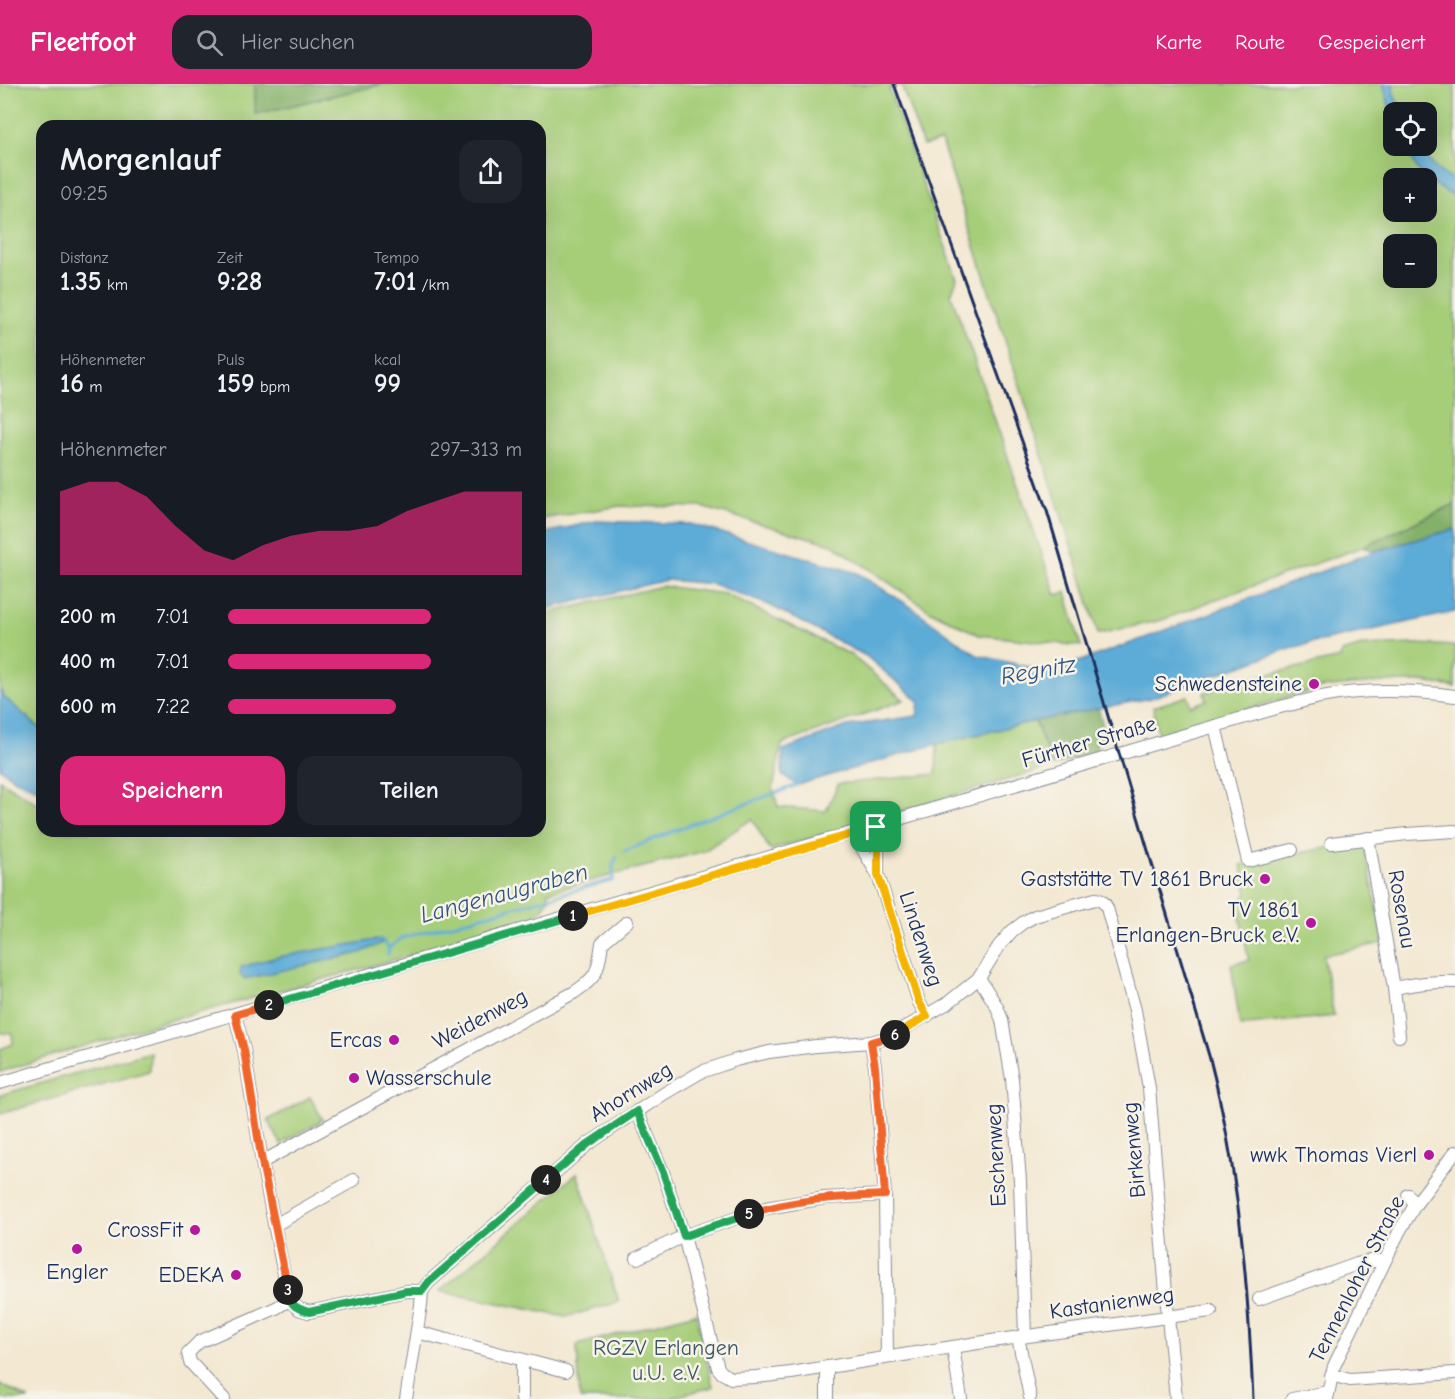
<!DOCTYPE html>
<html lang="de">
<meta charset="utf-8">
<style>
:root{--surface:#171b24;--page:#20242c;--text:#f1f3f6;--muted:#9ea1a6;--accent:#db2777}
body{margin:0;font-family:"Comic Neue",sans-serif;background:var(--page);color:var(--text);height:100vh;display:flex;flex-direction:column;font-size:22px;white-space:nowrap}
*{box-sizing:border-box;margin:0}
p{font-size:20px;color:var(--muted)}
.icon{flex:none;width:33px;height:33px;fill:none;stroke:currentColor;stroke-width:2;stroke-linecap:round;stroke-linejoin:round}
.map{position:relative;flex:1;overflow:hidden}
.details{position:absolute;left:36px;top:36px;width:510px;height:717px;display:flex;flex-direction:column;background:var(--surface);border-radius:18px;box-shadow:0 6px 24px #0002}
.details>*{flex:none}
.controls{position:absolute;left:1383px;top:18px;display:grid;gap:12px}
.controls a{display:grid;place-items:center;width:54px;height:54px;border-radius:12px;background:var(--surface);box-shadow:0 6px 24px #0002;font-size:30px}
.pin{position:absolute;display:grid;place-items:center;width:51px;height:51px;color:#fff;margin:-26px;border-radius:12px;box-shadow:0 3px 9px #0006}
.km{position:absolute;width:30px;height:30px;margin:-15px;border-radius:50%;background:#222;color:#fff;font-size:16px;line-height:30px;text-align:center}
.round{display:grid;place-items:center;flex:none;width:63px;height:63px;border-radius:18px;background:var(--page)}
.summary{display:flex;align-items:center;justify-content:space-between;height:102px;padding:0 24px}
h1{font-size:33px;font-weight:800;line-height:45px}
.metrics{display:grid;grid-template-columns:repeat(3,1fr);gap:9px;height:102px;padding:6px 24px}
.metrics div{display:grid;align-content:center}
.metrics b{font-size:26px;font-weight:800}
.metrics small{font-size:16px;font-weight:400}
.metrics p{font-size:16px}
.chart{height:168px;padding:12px 24px}
.chart p{display:flex;justify-content:space-between}
.chart svg{width:100%;height:108px;margin-top:6px;fill:var(--accent);opacity:.7}
.action{display:flex;gap:12px;margin-top:auto;padding:12px 24px}
.action a{flex:1;height:69px;border-radius:18px;background:var(--accent);color:#fff;font-size:24px;font-weight:800;line-height:69px;text-align:center}
.action a+a{background:var(--page);color:var(--text)}
ul{padding:0 24px;list-style:none;font-size:20px}
li{display:grid;grid-template-columns:96px 72px 1fr;align-items:center;height:45px}
li i{height:15px;border-radius:8px;background:var(--accent)}
header{display:flex;align-items:center;gap:36px;box-sizing:border-box;height:84px;padding:0 30px;background:var(--accent);color:#fff}
header strong{font-size:28px}
nav{display:flex;gap:33px;margin-inline-start:auto;font-size:21px}
.search{width:420px;height:54px;background:var(--page);display:flex;align-items:center;gap:15px;box-sizing:border-box;padding:0 21px;border-radius:18px;color:var(--muted);font-size:22px}
.map>svg:first-child{display:block}
.green{fill:#a6ce79;stroke:#607e6c;stroke-width:1.5;fill-rule:evenodd}
.forest{fill:#84b169;stroke:#507064;stroke-width:1.5}
.water{fill:#5dacd7;stroke:#3c6e9a;stroke-width:1.5}
.lines{fill:none;stroke-linecap:round;stroke-linejoin:round}
.stream{stroke:#5dacd7;stroke-width:3}
.minor-casing{stroke:#878c98;stroke-width:14}
.minor{stroke:#fff;stroke-width:12}
.rail{stroke:#1b2f5e;stroke-width:3}
.split-1-casing{stroke:#fff;stroke-width:12}
.split-2-casing{stroke:#fff;stroke-width:12}
.split-3-casing{stroke:#fff;stroke-width:12}
.split-4-casing{stroke:#fff;stroke-width:12}
.split-5-casing{stroke:#fff;stroke-width:12}
.split-6-casing{stroke:#fff;stroke-width:12}
.split-7-casing{stroke:#fff;stroke-width:12}
.split-1{stroke:#f5b400;stroke-width:8}
.split-2{stroke:#22a559;stroke-width:8}
.split-3{stroke:#f0652b;stroke-width:8}
.split-4{stroke:#22a559;stroke-width:8}
.split-5{stroke:#22a559;stroke-width:8}
.split-6{stroke:#f0652b;stroke-width:8}
.split-7{stroke:#f5b400;stroke-width:8}
.poi-dot{fill:#b5179e;stroke:#f7f3e8;stroke-width:2}
.labels{text-anchor:middle;dominant-baseline:central;stroke-width:5;stroke-linejoin:round;paint-order:stroke}
.poi-label{font-size:22px;fill:#1b2f5e;stroke:#f7f3e8;text-anchor:end}
.street-label{font-size:22px;fill:#1b2f5e;stroke:#f7f3e8}
.park-label{font-size:22px;fill:#3e5765;stroke:#f7f3e8}
.water-label{font-size:24px;font-style:italic;fill:#2f5482;stroke:#f7f3e8}
</style>
<header>
<strong>Fleetfoot</strong>
<div class="search"><svg class="icon" aria-label="search" viewBox="0 0 24 24"><circle cx="10" cy="10" r="6"/><path d="M15 15l6 6"/></svg>Hier suchen</div>
<nav><a>Karte</a><a>Route</a><a>Gespeichert</a></nav>
</header>
<div class="map">
<svg width="1455" height="1315" viewBox="0 0 1455 1315">
<rect width="100%" height="100%" fill="#f7f3e8"/>
<filter id="ink" filterUnits="userSpaceOnUse"><feTurbulence type="fractalNoise" baseFrequency=".0167" numOctaves="2"/><feDisplacementMap in="SourceGraphic" scale="12" xChannelSelector="R" yChannelSelector="G"/><feConvolveMatrix kernelMatrix="1 2 1 2 8 2 1 2 1" color-interpolation-filters="sRGB"/></filter>
<filter id="wash" filterUnits="userSpaceOnUse"><feTurbulence type="fractalNoise" baseFrequency=".008" numOctaves="4" result="noise"/><feDisplacementMap in="SourceGraphic" scale="24" xChannelSelector="R" yChannelSelector="G"/><feGaussianBlur stdDeviation="1.35" result="paint"/><feColorMatrix in="noise" values="0 0 0 0 0 0 0 0 0 0 0 0 0 0 0 0 0 1.4 0 .05"/><feComposite in="paint" operator="in"/></filter>
<g filter="url(#wash)">
<rect width="100%" height="100%" fill="#f3e8d2"/>
<g class="green">
<path d="M 0,0 L 255,0 L 256,30 L 383,0 L 1455,0 L 1455,420 L 1362,463 L 1219,514 L 1162,536 L 1098,550 L 1079,486 L 941,57 L 923,62 L 901,0 L 889,5 L 957,195 L 951,210 L 1056,511 L 1066,508 L 1081,562 L 979,551 L 931,527 L 832,460 L 701,423 L 620,422 L 540,435 L 540,42 L 42,42 L 42,644 L 36,641 L 4,613 L 0,605 ZM 1394,28 L 1426,28 L 1426,62 L 1394,62 ZM 1394,94 L 1426,94 L 1426,128 L 1394,128 ZM 1394,160 L 1426,160 L 1426,194 L 1394,194 Z"/>
<path d="M 662,502 L 725,510 L 851,571 L 904,616 L 782,660 L 773,704 L 778,723 L 826,727 L 838,700 L 936,690 L 937,660 L 1035,637 L 1053,682 L 770,766 L 752,735 L 704,767 L 548,808 L 550,814 L 541,827 L 529,836 L 412,871 L 145,943 L 0,988 L 0,965 L 13,960 L 12,950 L 1,949 L 0,947 L 0,696 L 36,719 L 42,721 L 42,747 L 540,747 L 540,531 Z"/>
<path d="M 1416,560 L 1455,562 L 1455,603 L 1423,598 L 1384,598 L 1321,604 L 1158,650 L 1153,623 L 1188,612 L 1191,622 L 1207,616 L 1204,609 L 1230,599 L 1340,574 L 1341,568 L 1362,562 Z"/>
<path d="M 1356,759 L 1361,761 L 1365,764 L 1384,859 L 1323,871 L 1334,932 L 1240,942 L 1231,880 L 1249,876 L 1237,819 L 1241,818 L 1247,809 L 1241,781 L 1299,769 Z"/>
<path d="M 150,968 L 149,987 L 0,1030 L 0,1011 Z"/>
<path d="M 310,1013 L 323,1036 L 281,1060 L 268,1036 Z"/>
<path d="M 577,1089 L 619,1218 L 566,1233 L 440,1207 Z"/>
<path d="M 696,1229 L 713,1303 L 674,1313 L 674,1315 L 580,1315 L 577,1261 Z"/>
<path d="M 0,1300 L 29,1315 L 0,1315 Z"/>
</g>
<g class="forest">
<path d="M 255,0 L 383,0 L 255,30 Z"/>
<path d="M 1455,420 L 1455,445 L 1375,467 L 1362,463 Z"/>
<path d="M 1098,624 L 1107,655 L 1096,659 L 1098,667 L 1053,682 L 1035,637 Z"/>
</g>
<g class="water">
<path d="M 1383,0 L 1393,0 L 1394,10 L 1402,28 L 1394,28 L 1393,36 Z"/>
<path d="M 1405,62 L 1419,62 L 1436,85 L 1455,98 L 1455,113 L 1431,99 L 1418,86 Z"/>
<path d="M 596,437 L 691,440 L 857,489 L 910,522 L 977,571 L 1050,588 L 1142,555 L 1375,467 L 1455,445 L 1455,528 L 1290,564 L 1151,614 L 1035,637 L 937,660 L 797,701 L 782,691 L 783,666 L 847,642 L 917,632 L 919,617 L 866,572 L 771,522 L 713,500 L 666,496 L 540,526 L 540,450 Z"/>
<path d="M 0,605 L 4,613 L 36,641 L 42,644 L 42,707 L 16,696 L 0,684 Z"/>
<path d="M 381,855 L 382,859 L 360,869 L 244,895 L 240,890 L 241,883 L 277,873 Z"/>
</g>
<g class="lines">
<g class="stream">
<path d="M 625,767 L 691,740 L 797,701"/>
<path d="M 381,855 L 389,864"/>
<path d="M 388,870 L 389,864 L 402,854 L 613,796 L 613,781 L 617,773"/>
</g>
</g>
</g>
<g filter="url(#ink)">
<g class="lines">
<defs>
<g id="minor">
<path d="M 1215,642 L 1248,777 L 1292,766"/>
<path d="M 876,743 L 878,754 L 878,789"/>
<path d="M 856,749 L 859,759 L 878,791 L 919,918 L 927,932"/>
<path d="M 1368,754 L 1394,904 L 1399,952"/>
<path d="M 1331,759 L 1407,750 L 1455,747"/>
<path d="M 979,894 L 997,923 L 1002,936 L 1012,995 L 1020,1097 L 1025,1252"/>
<path d="M 1394,904 C 1414,900 1434,897 1455,898"/>
<path d="M 235,931 L 244,966 L 262,1078 L 289,1216"/>
<path d="M 871,958 L 875,983 L 885,1111 L 887,1272"/>
<path d="M 0,999 L 1280,623 C 1294,620 1307,616 1321,613 C 1365,604 1411,606 1455,612"/>
<path d="M 637,1027 L 663,1088 L 684,1152 L 718,1284 L 722,1289 L 731,1294 L 756,1293 L 791,1289 L 984,1258 L 1211,1227"/>
<path d="M 262,1078 L 575,908 C 599,892 598,886 602,859 L 627,838"/>
<path d="M 1408,1111 L 1415,1121"/>
<path d="M 275,1141 L 354,1096"/>
<path d="M 637,1174 L 684,1152 L 766,1124 L 825,1114 L 885,1111"/>
<path d="M 1259,1215 L 1357,1180 L 1369,1177 L 1384,1177"/>
<path d="M 289,1216 L 299,1225 L 309,1228 L 407,1207 L 422,1207 L 429,1198 L 588,1060 L 665,1009 L 701,988 L 736,976 L 769,968 L 816,962 L 871,958 L 890,953 L 949,918 L 979,894 L 999,862 L 1012,847 L 1024,838 L 1035,832 L 1095,815 C 1102,816 1104,818 1107,824 L 1135,926 L 1149,1004 L 1168,1233 L 1176,1315"/>
<path d="M 417,1248 L 566,1287"/>
<path d="M 1018,1253 L 1030,1313"/>
<path d="M 953,1263 L 961,1315"/>
<path d="M 827,1283 L 827,1315"/>
<path d="M 1331,1291 L 1350,1296 L 1455,1289"/>
<path d="M 224,1315 L 190,1278 L 188,1269 L 199,1258 L 276,1224 L 289,1216"/>
<path d="M 406,1315 L 421,1221 L 422,1207"/>
<path d="M 522,1315 L 522,1276"/>
<path d="M 1292,1315 L 1328,1308"/>
<path d="M 1327,1315 L 1334,1282 L 1399,1148 L 1415,1121 L 1455,1068"/>
</g>
</defs>
<use href="#minor" class="minor-casing"/>
<use href="#minor" class="minor"/>
<path class="rail" d="M 894,0 L 1047,427 L 1210,975 C 1239,1087 1248,1200 1253,1315"/>
</g>
</g>
<g class="lines" filter="url(#ink)">
<defs>
<path id="split-1" d="M 573,832 L 876,743"/>
<path id="split-2" d="M 269,921 L 573,832"/>
<path id="split-3" d="M 269,921 L 235,931 L 244,966 L 262,1078 L 288,1206"/>
<path id="split-4" d="M 288,1206 C 290,1221 295,1224 309,1228 L 407,1207 L 422,1207 L 429,1198 L 546,1096"/>
<path id="split-5" d="M 546,1096 L 588,1060 L 637,1027 L 663,1088 L 684,1152 L 749,1130"/>
<path id="split-6" d="M 749,1130 C 793,1115 839,1113 885,1111 L 875,983 L 871,958 L 890,953 L 895,951"/>
<path id="split-7" d="M 876,743 L 878,754 L 878,791 L 919,918 L 927,932 L 895,951"/>
</defs>
<use href="#split-1" class="split-1-casing"/>
<use href="#split-2" class="split-2-casing"/>
<use href="#split-3" class="split-3-casing"/>
<use href="#split-4" class="split-4-casing"/>
<use href="#split-5" class="split-5-casing"/>
<use href="#split-6" class="split-6-casing"/>
<use href="#split-7" class="split-7-casing"/>
<use href="#split-1" class="split-1"/>
<use href="#split-2" class="split-2"/>
<use href="#split-3" class="split-3"/>
<use href="#split-4" class="split-4"/>
<use href="#split-5" class="split-5"/>
<use href="#split-6" class="split-6"/>
<use href="#split-7" class="split-7"/>
</g>
<g class="poi-dot">
<circle cx="1314" cy="600" r="6"/>
<circle cx="1265" cy="795" r="6"/>
<circle cx="1311" cy="839" r="6"/>
<circle cx="394" cy="956" r="6"/>
<circle cx="354" cy="994" r="6"/>
<circle cx="1429" cy="1071" r="6"/>
<circle cx="195" cy="1146" r="6"/>
<circle cx="77" cy="1165" r="6"/>
<circle cx="236" cy="1191" r="6"/>
</g>
<g class="labels">
<g class="poi-label">
<text x="1302" y="600">Schwedensteine</text>
<text x="1253" y="795">Gaststätte TV 1861 Bruck</text>
<text x="1299" y="826">TV 1861<tspan x="1299" dy="25">Erlangen-Bruck e.V.</tspan></text>
<text x="382" y="956">Ercas</text>
<text x="366" y="994" text-anchor="start">Wasserschule</text>
<text x="1417" y="1071">wwk Thomas Vierl</text>
<text x="183" y="1146">CrossFit</text>
<text x="77" y="1188" text-anchor="middle">Engler</text>
<text x="224" y="1191">EDEKA</text>
</g>
<g class="street-label">
<text transform="translate(1089 658) rotate(-16)">Fürther Straße</text>
<text transform="translate(1402 825) rotate(80)">Rosenau</text>
<text transform="translate(921 855) rotate(72)">Lindenweg</text>
<text transform="translate(480 935) rotate(-28)">Weidenweg</text>
<text transform="translate(631 1008) rotate(-32)">Ahornweg</text>
<text transform="translate(1134 1066) rotate(-95)">Birkenweg</text>
<text transform="translate(996 1071) rotate(-93)">Eschenweg</text>
<text transform="translate(1357 1195) rotate(-63)">Tennenloher Straße</text>
<text transform="translate(1112 1219) rotate(-8)">Kastanienweg</text>
</g>
<g class="park-label">
<text x="666" y="1264">RGZV Erlangen<tspan x="666" dy="25">u.U. e.V.</tspan></text>
</g>
<g class="water-label">
<text transform="translate(1038 586) rotate(-10)">Regnitz</text>
<text transform="translate(504 809) rotate(-15)">Langenaugraben</text>
</g>
</g>
</svg>
<div class="controls">
<a><svg class="icon" aria-label="locate" viewBox="0 0 24 24"><circle cx="12" cy="12" r="6"/><path d="M12 2v4M12 18v4M2 12h4M18 12h4"/></svg></a>
<a>+</a>
<a>−</a>
</div>
<div class="pin" style="left:876px;top:743px;background:#1e9e55"><svg class="icon" aria-label="arrive" viewBox="0 0 24 24"><path d="M6 21V4h12l-3 4 3 4H6"/></svg></div>
<b class="km" style="left:573px;top:832px">1</b>
<b class="km" style="left:269px;top:921px">2</b>
<b class="km" style="left:288px;top:1206px">3</b>
<b class="km" style="left:546px;top:1096px">4</b>
<b class="km" style="left:749px;top:1130px">5</b>
<b class="km" style="left:895px;top:951px">6</b>
<section class="details">
<div class="summary"><div><h1>Morgenlauf</h1><p>09:25</p></div><a class="round"><svg class="icon" aria-label="share" viewBox="0 0 24 24"><path d="M12 15V3M7 8l5-5 5 5M5 13v7h14v-7"/></svg></a></div>
<div class="metrics">
<div><p>Distanz</p><b>1.35<small> km</small></b></div>
<div><p>Zeit</p><b>9:28</b></div>
<div><p>Tempo</p><b>7:01<small> /km</small></b></div>
</div>
<div class="metrics">
<div><p>Höhenmeter</p><b>16<small> m</small></b></div>
<div><p>Puls</p><b>159<small> bpm</small></b></div>
<div><p>kcal</p><b>99</b></div>
</div>
<div class="chart"><p><span>Höhenmeter</span>297–313 m</p>
<svg viewBox="0 0 160 44" preserveAspectRatio="none"><path d="M0 44V10L10 6L20 6L30 12L40 24L50 34L60 38L70 32L80 28L90 26L100 26L110 24L120 18L130 14L140 10L150 10L160 10V44z"/></svg>
</div>
<ul>
<li><b>200 m</b>7:01<i style="width:69%"></i></li>
<li><b>400 m</b>7:01<i style="width:69%"></i></li>
<li><b>600 m</b>7:22<i style="width:57%"></i></li>
</ul>
<div class="action"><a>Speichern</a><a>Teilen</a></div>
</section>
</div>
